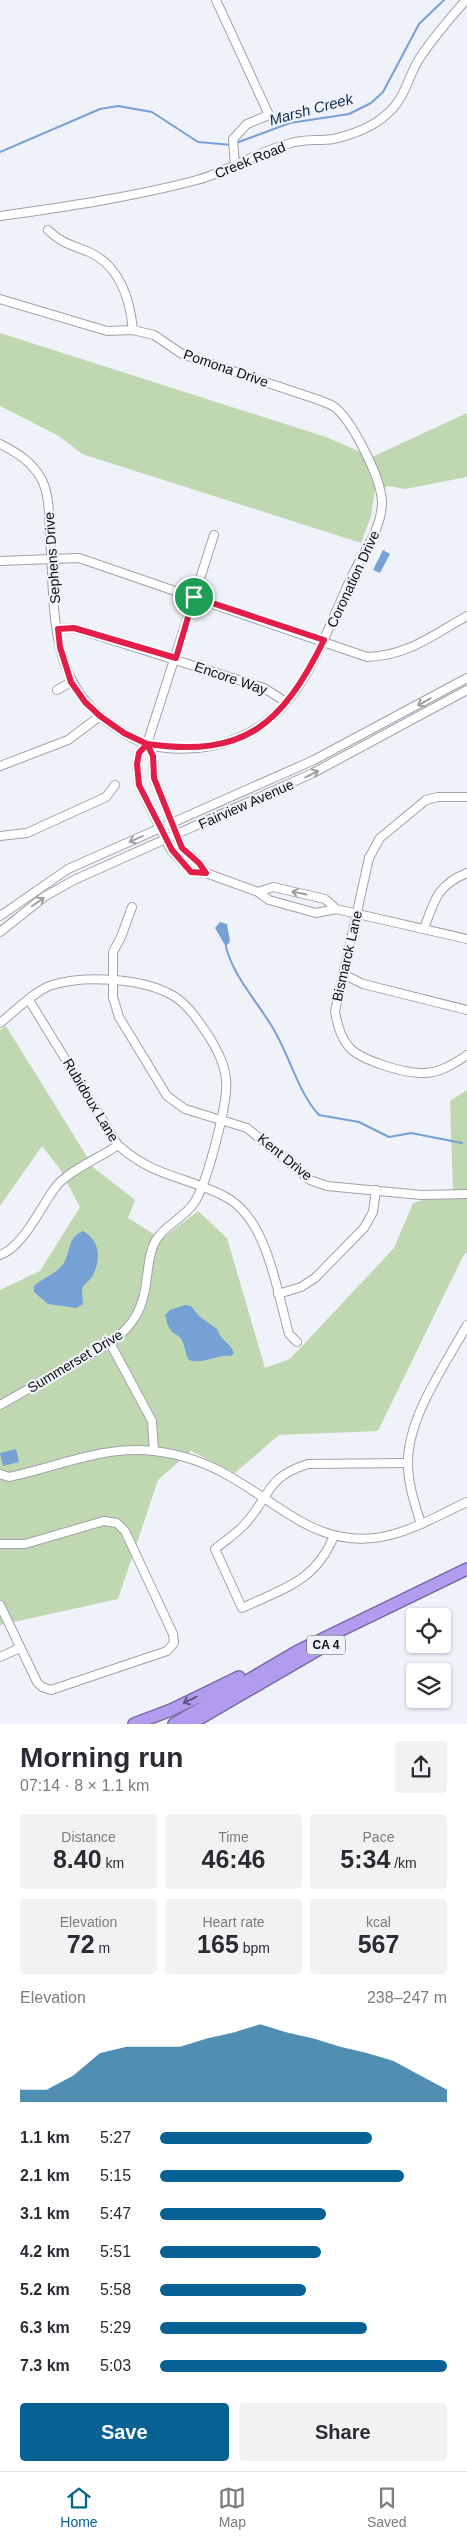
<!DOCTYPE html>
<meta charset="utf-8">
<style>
:root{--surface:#fff;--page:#f2f2f3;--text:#2b2b33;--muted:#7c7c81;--line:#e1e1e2;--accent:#076192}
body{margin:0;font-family:Helvetica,sans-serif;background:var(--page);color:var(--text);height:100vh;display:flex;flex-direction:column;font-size:19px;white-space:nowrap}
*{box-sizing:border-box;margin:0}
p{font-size:16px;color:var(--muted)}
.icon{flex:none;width:28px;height:28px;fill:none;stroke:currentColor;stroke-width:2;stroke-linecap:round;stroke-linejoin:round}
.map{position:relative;height:1724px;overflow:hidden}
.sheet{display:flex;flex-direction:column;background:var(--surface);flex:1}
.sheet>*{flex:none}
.fabs{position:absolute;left:406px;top:1608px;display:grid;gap:10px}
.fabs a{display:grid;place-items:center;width:45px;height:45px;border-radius:5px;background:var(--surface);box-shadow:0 1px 4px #0004;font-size:25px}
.pin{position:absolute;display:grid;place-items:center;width:42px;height:42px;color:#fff;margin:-21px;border:2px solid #fff;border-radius:50%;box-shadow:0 1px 5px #0007}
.round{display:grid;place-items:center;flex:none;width:52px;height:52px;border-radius:5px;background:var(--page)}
.summary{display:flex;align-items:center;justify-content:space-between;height:85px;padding:0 20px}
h1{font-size:28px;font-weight:700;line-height:38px}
.metrics{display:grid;grid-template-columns:repeat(3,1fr);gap:8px;height:85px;padding:5px 20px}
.metrics div{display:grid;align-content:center;border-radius:5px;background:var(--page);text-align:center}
.metrics b{font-size:25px;font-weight:700}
.metrics small{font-size:14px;font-weight:400}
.metrics p{font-size:14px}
.chart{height:140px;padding:10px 20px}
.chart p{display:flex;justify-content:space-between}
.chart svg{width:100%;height:90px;margin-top:5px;fill:var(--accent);opacity:.7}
.action{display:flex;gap:10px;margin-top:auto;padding:10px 20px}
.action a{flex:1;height:58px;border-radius:5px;background:var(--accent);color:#fff;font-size:20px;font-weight:700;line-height:58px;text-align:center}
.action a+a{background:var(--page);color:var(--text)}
ul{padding:0 20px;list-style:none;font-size:16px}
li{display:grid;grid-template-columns:80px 60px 1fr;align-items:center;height:38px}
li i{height:12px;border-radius:6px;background:var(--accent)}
.tab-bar{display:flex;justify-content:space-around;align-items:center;height:70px;border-top:1px solid var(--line);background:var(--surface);font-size:14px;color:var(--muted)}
.tab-bar a{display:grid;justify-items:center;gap:2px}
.tab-bar .selected{color:var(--accent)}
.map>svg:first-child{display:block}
.green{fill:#bfd8b2}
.water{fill:#75a1d5}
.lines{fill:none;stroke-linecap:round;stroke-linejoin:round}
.stream{stroke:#75a1d5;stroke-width:2}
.minor-casing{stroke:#a0a2a9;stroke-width:10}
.highway-casing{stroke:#796ba2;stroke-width:14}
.minor{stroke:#fff;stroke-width:8}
.highway{stroke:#b29cf0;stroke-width:11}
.oneway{stroke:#9f9fa0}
.oneway2{stroke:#605680}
.route-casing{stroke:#fff;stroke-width:10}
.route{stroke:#e11d48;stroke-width:6}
.labels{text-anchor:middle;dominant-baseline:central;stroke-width:4.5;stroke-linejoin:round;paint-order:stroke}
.shield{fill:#eff2f9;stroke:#525357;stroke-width:1}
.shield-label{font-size:12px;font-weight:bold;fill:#0e0f11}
.street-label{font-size:14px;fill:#0e0f11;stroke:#eff2f9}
.water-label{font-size:15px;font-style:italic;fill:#0c2c4d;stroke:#eff2f9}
</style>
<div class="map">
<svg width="467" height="1724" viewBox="0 0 467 1724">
<rect width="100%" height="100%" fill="#eff2f9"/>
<g class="green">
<path d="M 0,333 L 326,437 L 372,457 L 467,413 L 467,477 L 405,489 L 389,486 L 375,490 L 371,516 L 361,543 L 82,454 L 59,436 L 0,406 Z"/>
<path d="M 6,1026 L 94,1168 L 135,1200 L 128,1218 L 162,1239 L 198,1211 L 227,1238 L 265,1368 L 290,1359 L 394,1248 L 413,1203 L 453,1191 L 450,1101 L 467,1090 L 467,1252 L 463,1256 L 378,1431 L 279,1435 L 235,1473 L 191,1451 L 158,1480 L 118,1599 L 0,1625 L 0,1290 L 40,1271 L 80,1207 L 60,1169 L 42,1146 L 0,1206 L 0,1030 Z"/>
</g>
<g class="water">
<path d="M 383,550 L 390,554 L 380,573 L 373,570 Z"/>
<path d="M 220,922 L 227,924 L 230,941 L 226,947 L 215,928 Z"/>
<path d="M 83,1231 C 101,1241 101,1261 92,1277 C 89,1281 84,1284 82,1289 L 83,1304 L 76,1308 L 48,1304 L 34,1292 L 34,1286 C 44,1277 59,1273 65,1261 C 71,1249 68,1237 83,1231 Z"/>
<path d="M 185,1305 L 191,1306 L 199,1316 L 217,1329 L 221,1337 L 231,1347 L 234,1353 L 231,1356 C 217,1354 203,1365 189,1360 C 183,1350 186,1337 173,1333 L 168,1326 L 165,1315 L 170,1310 Z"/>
<path d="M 16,1449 L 19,1462 L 3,1466 L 0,1453 Z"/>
</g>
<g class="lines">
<g class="stream">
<path d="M 236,143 L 290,123 L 349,114 L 371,103 L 383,92 L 419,24 L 444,0"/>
<path d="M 0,152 L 100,109 L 118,106 L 152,112 L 198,142 L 232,145"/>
<path d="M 226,947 C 234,978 258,1002 274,1030 C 289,1055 299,1094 319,1115 L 359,1122 L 389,1137 L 411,1133 L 462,1143"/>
</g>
<defs>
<g id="minor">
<path d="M 216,0 L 269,115 L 247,124 L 233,139 L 235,167"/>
<path d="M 0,216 C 65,207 133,197 197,180 C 230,171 258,151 291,143 C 305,139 319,141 333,139 C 351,135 373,127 387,114 C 405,99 408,77 419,59 C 433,38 449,19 466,0"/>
<path d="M 48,230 C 61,243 72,245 89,252 C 119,265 130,299 133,330"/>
<path d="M 0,299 L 107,331 L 133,330 L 154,335 L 182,354 L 319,400 C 326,403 334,405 338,410 C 355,427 382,480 382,503 C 381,531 362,554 351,578 C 318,648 298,730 211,746 C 191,750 165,750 146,744 C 132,739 120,731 108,722 C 47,679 55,603 50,536 C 49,517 50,497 42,480 C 32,462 18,453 0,444"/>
<path d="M 214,535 L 147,744 L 139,753 L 137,764 L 139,785 L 171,850 L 191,872 L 206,873 L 258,892 L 269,900 L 316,913 L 336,909 L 467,939"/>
<path d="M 0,561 L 79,558 L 367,657 C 407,656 433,635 467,616"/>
<path d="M 58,629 L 74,628 L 264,688 L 286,702"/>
<path d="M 57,690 L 71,682"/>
<path d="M 147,744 L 153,756 L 154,778 L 182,848 L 199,863 L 206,873"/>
<path d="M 0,766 L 68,740 L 100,716"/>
<path d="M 467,797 L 438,797 L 426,800 L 380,838 L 369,858 L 335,1011 C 337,1024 340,1037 349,1047 C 360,1060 403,1073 421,1073 C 438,1074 454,1064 467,1055"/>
<path d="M 0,836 L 27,833 L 106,797 L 115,785"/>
<path d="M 258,892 L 273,887 L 325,899 L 336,909"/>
<path d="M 132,907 L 121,937 L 113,952 L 113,997 L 119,1017 L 167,1096 L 185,1109 L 247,1128 L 310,1180 L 327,1186 L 421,1195 L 467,1194"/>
<path d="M 0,916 L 68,869 L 314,760 L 467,678"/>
<path d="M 424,929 C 434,901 437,885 467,873"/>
<path d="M 0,932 L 44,897 L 74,880 L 313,773 L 467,690"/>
<path d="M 343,974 L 363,984 L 467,1010"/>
<path d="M 29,1000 L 118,1145 C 153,1177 185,1176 224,1196 C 267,1217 277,1291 289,1334 L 297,1342"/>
<path d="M 0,1023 C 13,1013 37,989 52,985 C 83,975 140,978 170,994 C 188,1003 199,1022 210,1038 C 220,1055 228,1071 226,1091 C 224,1115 207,1184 194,1203 C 184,1218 165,1225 156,1240 C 149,1252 149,1264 147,1276 C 144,1307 135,1325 110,1343 L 0,1405"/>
<path d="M 0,1255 C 23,1247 40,1208 55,1188 C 67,1171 100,1158 118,1145"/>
<path d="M 278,1294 L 301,1287 L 315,1278 L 364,1228 L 373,1212 L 376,1190"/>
<path d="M 110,1343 L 152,1421 L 154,1451"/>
<path d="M 0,1474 L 9,1477 C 57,1467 104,1445 154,1451 C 179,1454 207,1463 229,1476 C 285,1507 323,1554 394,1534 C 420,1527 443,1513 467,1502"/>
<path d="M 421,1524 C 415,1504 408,1485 408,1464 C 407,1418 445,1365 467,1325"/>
<path d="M 334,1536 C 315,1582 284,1588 242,1608 L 215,1549 C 225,1541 237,1533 245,1524 C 271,1495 266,1477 308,1464 L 407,1463"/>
<path d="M 0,1544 L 25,1544 L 104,1521 L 117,1523 L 125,1531 L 173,1634 L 174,1643 L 167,1651 L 51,1690 L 42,1687 L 37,1682 L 0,1605"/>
<path d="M 0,1657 L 20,1648"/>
</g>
<g id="highway">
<path d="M 134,1724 L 171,1710 L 239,1677"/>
<path d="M 174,1724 L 298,1651 L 467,1569"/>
<path d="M 190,1724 L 321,1648"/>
</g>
</defs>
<use href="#minor" class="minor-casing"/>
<use href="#highway" class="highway-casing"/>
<use href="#minor" class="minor"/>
<use href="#highway" class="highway"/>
</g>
<defs><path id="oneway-shaft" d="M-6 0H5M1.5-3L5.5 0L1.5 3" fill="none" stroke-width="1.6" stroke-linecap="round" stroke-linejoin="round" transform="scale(1.25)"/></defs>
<g class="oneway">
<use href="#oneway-shaft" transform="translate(424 702) rotate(151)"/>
<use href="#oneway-shaft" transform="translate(312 774) rotate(-26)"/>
<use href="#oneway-shaft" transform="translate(136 839) rotate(156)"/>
<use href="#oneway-shaft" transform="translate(299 893) rotate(-168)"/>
<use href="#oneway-shaft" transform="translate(38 902) rotate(-35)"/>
</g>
<use class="oneway2" href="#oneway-shaft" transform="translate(190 1700) rotate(154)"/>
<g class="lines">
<defs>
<path id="route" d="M 194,597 L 176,658 L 74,628 L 58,629 L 60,647 L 71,682 L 85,702 L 100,716 L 124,733 L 147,744 L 153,756 L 154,778 L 182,848 L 199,863 L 206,873 L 191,872 L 172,850 L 139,785 L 137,764 L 139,753 L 147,744 C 245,758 282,725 324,640 L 194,597"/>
</defs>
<use href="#route" class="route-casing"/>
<use href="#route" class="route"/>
</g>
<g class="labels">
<rect class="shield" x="307" y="1635.5" width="38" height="19" rx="4"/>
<g class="shield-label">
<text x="326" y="1645">CA 4</text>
</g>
<g class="street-label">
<text transform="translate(250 160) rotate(-22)">Creek Road</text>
<text transform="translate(226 368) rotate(19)">Pomona Drive</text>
<text transform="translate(52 558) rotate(-94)">Sephens Drive</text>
<text transform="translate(353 579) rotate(-65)">Coronation Drive</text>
<text transform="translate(231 678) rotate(19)">Encore Way</text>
<text transform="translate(246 804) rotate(-24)">Fairview Avenue</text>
<text transform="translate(347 956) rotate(-77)">Bismarck Lane</text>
<text transform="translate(91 1100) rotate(59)">Rubidoux Lane</text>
<text transform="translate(285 1157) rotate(39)">Kent Drive</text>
<text transform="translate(75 1361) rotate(-31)">Summerset Drive</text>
</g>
<g class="water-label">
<text transform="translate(311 109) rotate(-15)">Marsh Creek</text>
</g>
</g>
</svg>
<div class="fabs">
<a><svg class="icon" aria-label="locate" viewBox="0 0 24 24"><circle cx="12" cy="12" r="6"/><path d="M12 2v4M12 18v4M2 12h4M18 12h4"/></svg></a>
<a><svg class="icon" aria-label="layers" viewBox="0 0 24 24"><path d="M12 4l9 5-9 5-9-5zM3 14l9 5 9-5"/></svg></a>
</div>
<div class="pin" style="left:194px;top:597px;background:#1e9e55"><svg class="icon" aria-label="arrive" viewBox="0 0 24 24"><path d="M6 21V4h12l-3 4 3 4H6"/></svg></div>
</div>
<section class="sheet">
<div class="summary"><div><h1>Morning run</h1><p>07:14 · 8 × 1.1 km</p></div><a class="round"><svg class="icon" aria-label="share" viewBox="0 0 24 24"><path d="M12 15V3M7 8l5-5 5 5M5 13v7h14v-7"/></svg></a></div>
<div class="metrics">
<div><p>Distance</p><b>8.40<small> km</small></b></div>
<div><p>Time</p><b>46:46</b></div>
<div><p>Pace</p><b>5:34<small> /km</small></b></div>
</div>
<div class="metrics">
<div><p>Elevation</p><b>72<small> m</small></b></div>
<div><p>Heart rate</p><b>165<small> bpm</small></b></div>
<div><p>kcal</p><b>567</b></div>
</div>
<div class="chart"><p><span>Elevation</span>238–247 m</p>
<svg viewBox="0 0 160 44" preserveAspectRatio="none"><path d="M0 44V38L10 38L20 31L30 20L40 17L50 17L60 17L70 13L80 10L90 6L100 10L110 13L120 17L130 20L140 24L150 31L160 38V44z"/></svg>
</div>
<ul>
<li><b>1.1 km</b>5:27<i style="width:74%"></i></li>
<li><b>2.1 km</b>5:15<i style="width:85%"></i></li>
<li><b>3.1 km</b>5:47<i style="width:58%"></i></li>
<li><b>4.2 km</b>5:51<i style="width:56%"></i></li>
<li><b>5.2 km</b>5:58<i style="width:51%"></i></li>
<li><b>6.3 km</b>5:29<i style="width:72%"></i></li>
<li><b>7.3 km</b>5:03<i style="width:100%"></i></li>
</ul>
<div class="action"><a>Save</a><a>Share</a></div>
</section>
<nav class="tab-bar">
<a class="selected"><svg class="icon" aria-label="home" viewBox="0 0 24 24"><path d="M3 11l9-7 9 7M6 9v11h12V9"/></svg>Home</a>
<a><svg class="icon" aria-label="map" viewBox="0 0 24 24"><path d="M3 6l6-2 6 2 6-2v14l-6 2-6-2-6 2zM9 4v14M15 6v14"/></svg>Map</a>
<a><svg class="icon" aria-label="saved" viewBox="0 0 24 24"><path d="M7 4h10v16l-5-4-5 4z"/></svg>Saved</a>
</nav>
